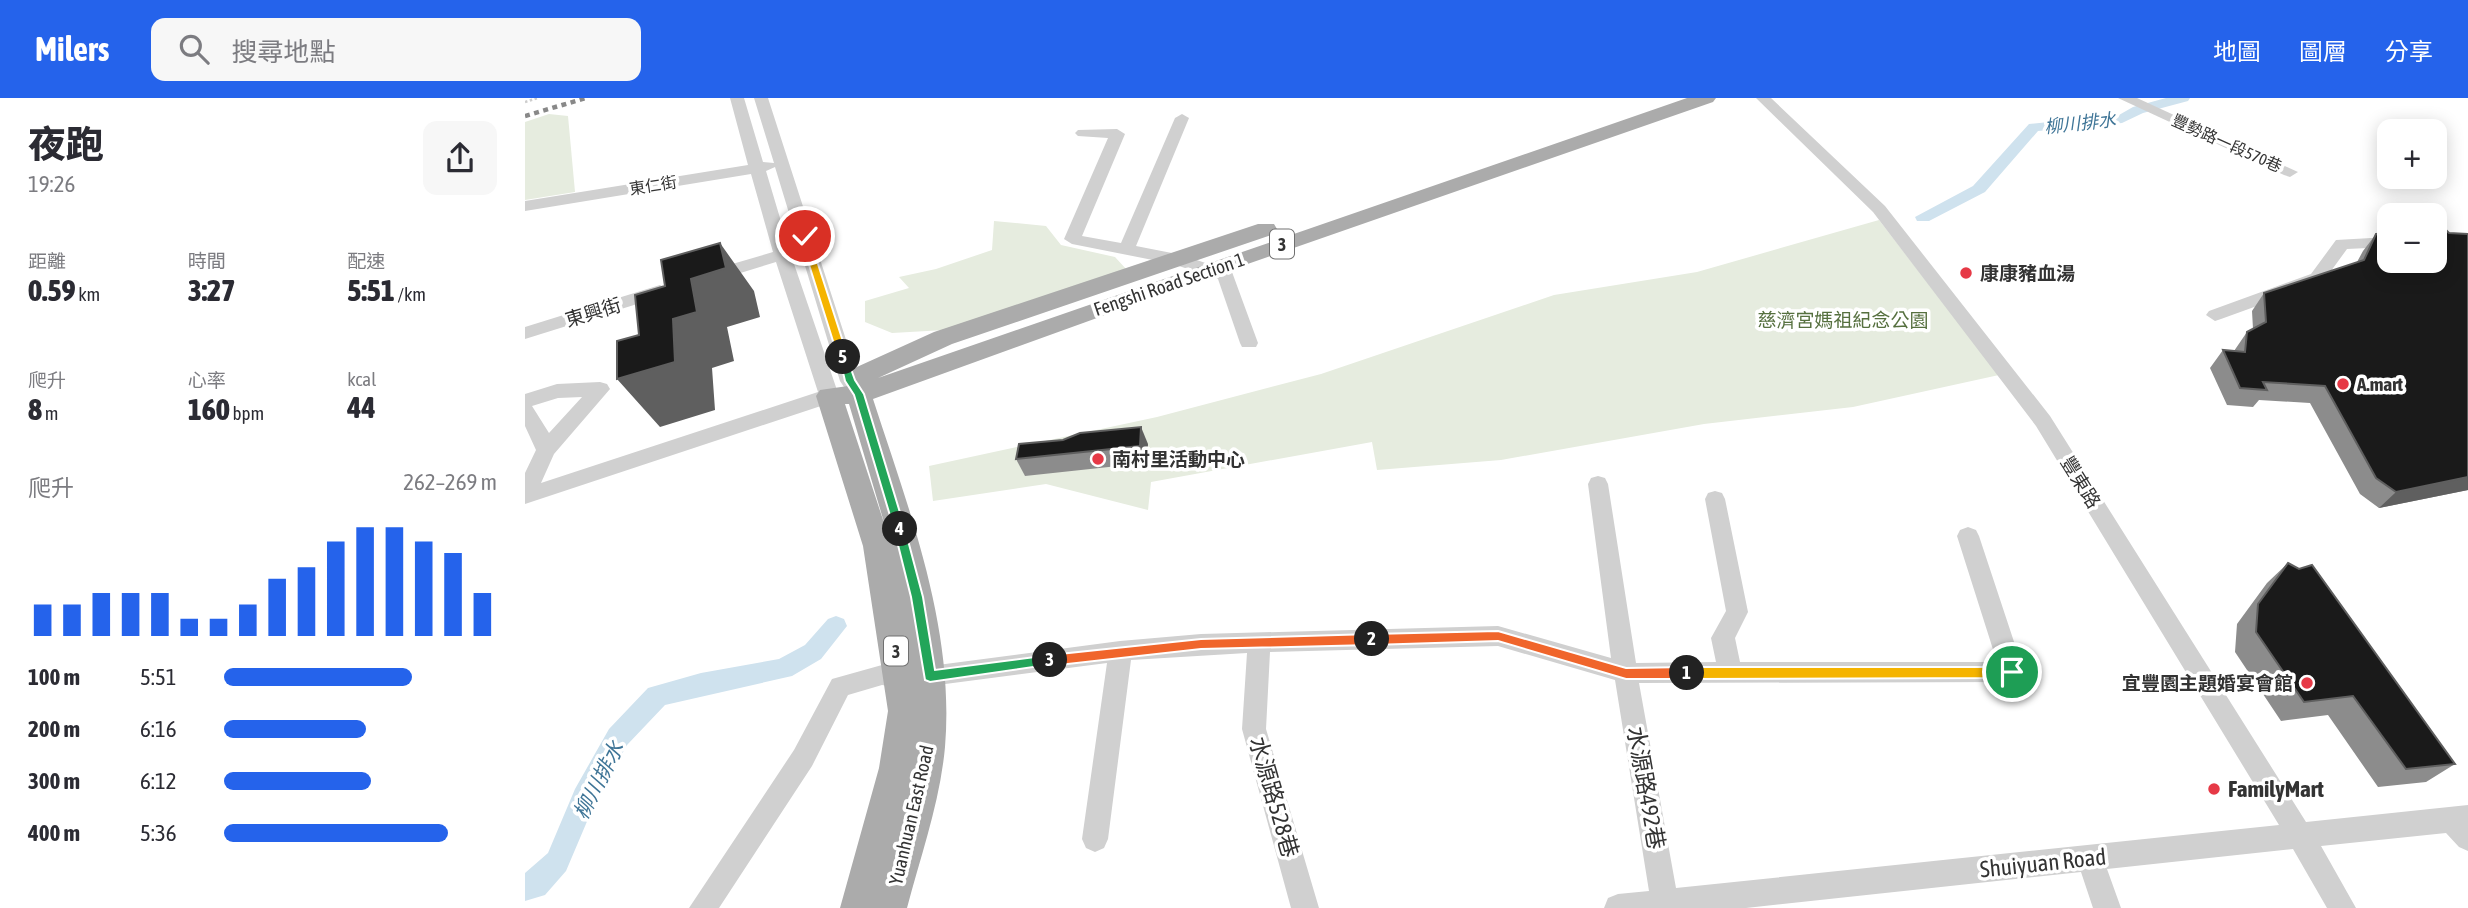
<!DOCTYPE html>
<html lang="zh-TW">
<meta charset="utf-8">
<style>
:root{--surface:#fff;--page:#f7f7f7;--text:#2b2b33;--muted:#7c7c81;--accent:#2563eb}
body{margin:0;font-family:"Asap Condensed","Noto Sans TC",sans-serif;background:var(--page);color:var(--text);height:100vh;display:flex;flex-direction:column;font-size:26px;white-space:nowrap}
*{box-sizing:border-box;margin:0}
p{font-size:23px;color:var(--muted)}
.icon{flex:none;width:38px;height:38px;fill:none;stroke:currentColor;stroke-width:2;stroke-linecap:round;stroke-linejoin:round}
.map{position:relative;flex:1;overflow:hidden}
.drawer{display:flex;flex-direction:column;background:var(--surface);width:525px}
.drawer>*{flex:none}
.tools{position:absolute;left:1852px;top:21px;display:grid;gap:14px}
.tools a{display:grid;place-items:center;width:70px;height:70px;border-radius:14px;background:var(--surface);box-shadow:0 4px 18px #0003;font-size:35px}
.pin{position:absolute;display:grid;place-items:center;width:60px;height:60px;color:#fff;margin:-30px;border:4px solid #fff;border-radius:50%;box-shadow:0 2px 7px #0007}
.km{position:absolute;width:35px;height:35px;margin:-18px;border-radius:50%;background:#222;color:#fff;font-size:19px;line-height:35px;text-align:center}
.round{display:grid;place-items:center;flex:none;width:74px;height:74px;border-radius:14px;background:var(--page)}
.overview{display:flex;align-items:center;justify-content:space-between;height:119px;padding:0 28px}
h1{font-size:38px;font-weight:800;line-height:52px}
.figures{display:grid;grid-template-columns:repeat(3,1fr);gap:10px;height:119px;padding:7px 28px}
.figures div{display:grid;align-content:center}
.figures b{font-size:30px;font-weight:800}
.figures small{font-size:19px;font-weight:400}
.figures p{font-size:19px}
.chart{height:196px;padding:14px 28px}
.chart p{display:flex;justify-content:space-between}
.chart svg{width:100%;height:126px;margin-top:7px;stroke:var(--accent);stroke-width:6}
ul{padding:0 28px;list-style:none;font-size:23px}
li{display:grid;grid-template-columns:112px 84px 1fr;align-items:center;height:52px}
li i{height:18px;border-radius:9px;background:var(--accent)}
header{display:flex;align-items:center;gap:42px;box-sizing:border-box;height:98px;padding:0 35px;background:var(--accent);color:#fff}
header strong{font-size:33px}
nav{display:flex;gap:38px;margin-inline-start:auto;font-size:24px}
.search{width:490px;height:63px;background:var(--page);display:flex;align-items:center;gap:18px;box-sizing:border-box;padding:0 24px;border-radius:14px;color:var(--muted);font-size:26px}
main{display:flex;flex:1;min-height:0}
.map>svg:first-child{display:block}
.green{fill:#e6ecdf}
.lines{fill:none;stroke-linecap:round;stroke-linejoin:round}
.canal{fill:#cfe2ee;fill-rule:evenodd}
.path{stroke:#cdcdcd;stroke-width:2.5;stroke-dasharray:2.5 2.5;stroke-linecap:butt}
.minor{fill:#d0d0d0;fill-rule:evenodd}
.major{fill:#ababab;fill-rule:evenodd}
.rail{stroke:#888;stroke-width:4.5;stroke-dasharray:5 4.5;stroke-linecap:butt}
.wall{fill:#8c8c8c}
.shaded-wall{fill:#5f5f5f}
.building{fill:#1a1a1a;stroke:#5f5f5f;stroke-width:2}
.split-1{fill:#f5b400;stroke:#fff;stroke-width:2}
.split-2{fill:#f0652b;stroke:#fff;stroke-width:2}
.split-3{fill:#f0652b;stroke:#fff;stroke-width:2}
.split-4{fill:#22a559;stroke:#fff;stroke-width:2}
.split-5{fill:#22a559;stroke:#fff;stroke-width:2}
.split-6{fill:#f5b400;stroke:#fff;stroke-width:2}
.poi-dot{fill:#e63946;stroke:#fff;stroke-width:2.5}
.labels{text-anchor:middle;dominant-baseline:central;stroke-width:7;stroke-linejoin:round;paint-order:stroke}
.far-street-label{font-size:16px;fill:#333;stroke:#fff}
.far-water-label{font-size:18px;font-style:italic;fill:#3f7597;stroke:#fff}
.shield{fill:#fff;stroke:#707070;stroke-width:2}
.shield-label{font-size:18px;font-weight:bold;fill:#333}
.poi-label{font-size:19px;font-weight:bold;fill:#333;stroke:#fff;text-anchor:start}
.street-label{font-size:19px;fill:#333;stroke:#fff}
.park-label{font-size:19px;fill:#56703f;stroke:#fff}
.water-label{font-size:21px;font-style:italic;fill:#3f7597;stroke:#fff}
.near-street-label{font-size:23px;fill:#333;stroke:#fff}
.near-poi-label{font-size:23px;font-weight:bold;fill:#333;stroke:#fff;text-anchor:start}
</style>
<header>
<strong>Milers</strong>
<div class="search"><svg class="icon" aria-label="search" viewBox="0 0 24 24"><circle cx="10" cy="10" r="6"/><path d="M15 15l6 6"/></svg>搜尋地點</div>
<nav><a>地圖</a><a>圖層</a><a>分享</a></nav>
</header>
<main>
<section class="drawer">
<div class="overview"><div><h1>夜跑</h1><p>19:26</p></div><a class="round"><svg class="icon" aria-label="share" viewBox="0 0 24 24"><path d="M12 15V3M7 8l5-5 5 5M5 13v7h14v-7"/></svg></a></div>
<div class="figures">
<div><p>距離</p><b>0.59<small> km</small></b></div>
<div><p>時間</p><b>3:27</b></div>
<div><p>配速</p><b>5:51<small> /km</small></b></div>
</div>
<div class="figures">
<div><p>爬升</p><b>8<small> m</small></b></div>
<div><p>心率</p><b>160<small> bpm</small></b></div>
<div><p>kcal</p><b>44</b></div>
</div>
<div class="chart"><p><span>爬升</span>262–269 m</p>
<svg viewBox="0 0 160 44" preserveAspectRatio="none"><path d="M5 44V33M15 44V33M25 44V29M35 44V29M45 44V29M55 44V38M65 44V38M75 44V33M85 44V24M95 44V20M105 44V11M115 44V6M125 44V6M135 44V11M145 44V15M155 44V29"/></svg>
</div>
<ul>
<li><b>100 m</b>5:51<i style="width:69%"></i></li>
<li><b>200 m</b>6:16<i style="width:52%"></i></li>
<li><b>300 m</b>6:12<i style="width:54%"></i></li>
<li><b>400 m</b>5:36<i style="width:82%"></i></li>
</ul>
</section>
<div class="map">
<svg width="1943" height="810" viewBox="0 0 1943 810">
<rect width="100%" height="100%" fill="#fff"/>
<g class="green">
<path d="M 24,16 L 43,18 L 50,94 L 0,102 L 0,24 Z"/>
<path d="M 1354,122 L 1474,277 L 1328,309 L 1179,326 L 976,362 L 852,372 L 847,344 L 626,384 L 623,412 L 521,386 L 408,403 L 404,368 L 632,319 L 796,276 L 1029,197 L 1172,174 Z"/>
<path d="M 469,123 L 521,128 L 536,147 L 590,159 L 602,172 L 420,232 L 367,235 L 340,224 L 340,203 L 384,190 L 374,179 L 411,171 L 467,152 Z"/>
</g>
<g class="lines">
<g class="canal">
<path d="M 1641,0 L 1665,0 L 1663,3 L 1618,15 L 1597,25 L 1513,33 L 1460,94 L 1404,123 L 1392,123 L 1390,119 L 1448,88 L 1504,26 L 1594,17 L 1608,9 Z"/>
<path d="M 311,518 L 319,521 L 322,528 L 296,561 L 267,578 L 140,607 L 102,647 L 69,707 L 41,773 L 20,797 L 0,803 L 0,775 L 23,755 L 50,691 L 84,631 L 123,590 L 176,575 L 254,561 L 280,547 L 303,521 Z"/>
</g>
<path class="path" d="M 0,4 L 13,0"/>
<g class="minor">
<path d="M 205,0 L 219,0 L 238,64 L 249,65 L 229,0 L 243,0 L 334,282 L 344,296 L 341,301 L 327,301 L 315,283 L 250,69 L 241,73 L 266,157 L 314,298 L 311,303 L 0,406 L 0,375 L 11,352 L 0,328 L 0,296 L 32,286 L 75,284 L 82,286 L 85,291 L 29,356 L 16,385 L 293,294 L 251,164 L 186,184 L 177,178 L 180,174 L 248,154 L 226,76 L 0,113 L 0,103 L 223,67 ZM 57,299 L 24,335 L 7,308 L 33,300 Z"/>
<path d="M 1231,0 L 1246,0 L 1360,108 L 1525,318 L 1781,724 L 1943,707 L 1943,753 L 1934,749 L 1921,735 L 1796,748 L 1831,810 L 1802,810 L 1768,751 L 1582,771 L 1596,810 L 1568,810 L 1556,774 L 1221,810 L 1079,810 L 1083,800 L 1093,796 L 1124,793 L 1090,582 L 973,548 L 745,554 L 741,631 L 794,810 L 766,810 L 717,631 L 722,555 L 606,562 L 583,741 L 579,750 L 570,754 L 561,750 L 557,741 L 582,565 L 405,588 L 397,585 L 393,578 L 397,571 L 405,568 L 595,543 L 676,536 L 973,528 L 1086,560 L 1063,386 L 1066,380 L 1073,378 L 1080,380 L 1083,386 L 1111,565 L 1191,564 L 1186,540 L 1201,513 L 1180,401 L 1183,395 L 1190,393 L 1197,395 L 1200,401 L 1223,514 L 1210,540 L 1215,564 L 1472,564 L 1432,438 L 1435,432 L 1443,429 L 1451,432 L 1454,438 L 1499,574 L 1495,581 L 1487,584 L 1114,585 L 1151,790 L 1754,727 L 1511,328 L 1348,114 Z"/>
<path d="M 1593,0 L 1612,0 L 1773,74 L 1765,79 L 1759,77 Z"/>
<path d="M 657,16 L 664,20 L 611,148 L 657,157 L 707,174 L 733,245 L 731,249 L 717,249 L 715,245 L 693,181 L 648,166 L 547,146 L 539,141 L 583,40 L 553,38 L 550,35 L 553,32 L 592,31 L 600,36 L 557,138 L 596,145 L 650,20 Z"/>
<path d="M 1864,139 L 1864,149 L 1822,151 L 1798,184 L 1696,221 L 1690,223 L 1681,217 L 1684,213 L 1786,176 L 1811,142 Z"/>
<path d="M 135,187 L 144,193 L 141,197 L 0,241 L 0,229 Z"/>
<path d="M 357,567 L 384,573 L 388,580 L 384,587 L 376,590 L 357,587 L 323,597 L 287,668 L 194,810 L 164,810 L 269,652 L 307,581 Z"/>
</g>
<path class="major" d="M 1162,0 L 1191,0 L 1188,4 L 691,177 L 348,301 C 384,412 430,530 420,649 C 415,704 396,757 382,810 L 315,810 L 354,670 L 363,613 L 338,448 L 291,298 L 295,292 L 330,287 L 323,285 L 319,279 L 323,273 L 409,234 L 733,126 L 749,126 L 752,131 L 749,136 L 427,246 L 353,280 ZM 320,306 L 324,306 L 361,431 Z"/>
<path class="rail" d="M 0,18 L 61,0"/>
</g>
<g class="wall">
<path d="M 1851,136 L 1943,392 L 1854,410 L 1835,396 L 1785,305 L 1734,302 L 1728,309 L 1702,307 L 1685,270 L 1698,252 L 1709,253 L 1722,234 L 1728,231 L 1727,213 L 1739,195 L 1832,164 L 1838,153 Z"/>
<path d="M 623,346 L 621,365 L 500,378 L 491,361 Z"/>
<path d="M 1763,465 L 1930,666 L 1901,684 L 1853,689 L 1803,617 L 1756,623 L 1710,554 L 1712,526 L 1742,485 Z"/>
</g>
<g class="shaded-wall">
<path d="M 195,145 L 229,193 L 235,219 L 202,229 L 209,263 L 187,270 L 190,312 L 135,329 L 92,281 L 148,221 L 166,181 Z"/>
<path d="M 616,329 L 623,346 L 621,365 L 615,348 Z"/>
<path d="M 1943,379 L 1943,392 L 1854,410 L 1871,394 Z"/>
</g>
<g class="building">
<path d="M 1909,132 L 1921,132 L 1924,135 L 1943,136 L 1943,379 L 1871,394 L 1851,380 L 1800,288 L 1738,284 L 1742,292 L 1715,290 L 1698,252 L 1720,254 L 1722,234 L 1741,224 L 1739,195 L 1839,162 L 1851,136 L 1864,135 L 1864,163 L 1909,163 Z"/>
<path d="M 195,145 L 201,170 L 166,181 L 172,214 L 148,221 L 150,264 L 92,281 L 92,243 L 114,237 L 110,197 L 140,188 L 136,162 Z"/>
<path d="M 616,329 L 615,348 L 491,361 L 494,346 L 538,342 L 555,335 Z"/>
<path d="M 1763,465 L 1774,471 L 1787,467 L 1930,666 L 1881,671 L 1828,598 L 1779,604 L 1731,534 L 1733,506 Z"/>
</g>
<path class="split-1" d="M 1162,569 L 1487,569 L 1493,574 L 1487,580 L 1162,581 L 1156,575 Z"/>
<path class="split-2" d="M 973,533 L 1101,570 L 1162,569 L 1169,575 L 1162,581 L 1101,581 L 973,543 L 847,547 L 841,541 L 847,536 Z"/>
<path class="split-3" d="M 847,536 L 854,541 L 847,547 L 676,551 L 525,568 L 518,562 L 525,557 L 676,541 Z"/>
<path class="split-4" d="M 375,427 L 380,431 L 398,499 L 410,572 L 525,557 L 529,558 L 529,566 L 405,584 L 400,582 L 386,499 L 369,431 Z"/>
<path class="split-5" d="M 314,257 L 321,257 L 330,282 L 339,296 L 380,431 L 379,434 L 370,434 L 369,431 L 329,297 L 320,283 Z"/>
<path class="split-6" d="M 280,135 L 284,138 L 323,259 L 321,262 L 313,259 L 275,138 Z"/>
<g class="poi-dot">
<circle cx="1441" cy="175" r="7"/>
<circle cx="1818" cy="286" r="7"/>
<circle cx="573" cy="361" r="7"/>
<circle cx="1782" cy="585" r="7"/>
<circle cx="1689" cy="691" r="7"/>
</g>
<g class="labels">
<g class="far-street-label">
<text transform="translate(1702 45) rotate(24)">豐勢路一段570巷</text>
<text transform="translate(128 87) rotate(-9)">東仁街</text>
</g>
<g class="far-water-label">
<text transform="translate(1555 25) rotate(-6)">柳川排水</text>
</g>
<g class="shield">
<rect x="745" y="131.5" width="24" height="29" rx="5"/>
<rect x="359" y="538.5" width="24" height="29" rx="5"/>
</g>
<g class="shield-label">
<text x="757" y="146">3</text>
<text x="371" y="553">3</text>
</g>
<g class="poi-label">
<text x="1455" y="175">康康豬血湯</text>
<text x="1832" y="286">A.mart</text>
<text x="587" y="361">南村里活動中心</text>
<text x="1768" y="585" text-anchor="end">宜豐園主題婚宴會館</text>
</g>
<g class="street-label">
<text transform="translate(644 186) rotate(-19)">Fengshi Road Section 1</text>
<text transform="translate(68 214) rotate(-17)">東興街</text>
<text transform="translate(1556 384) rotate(58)">豐東路</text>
<text transform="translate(386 717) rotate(-77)">Yuanhuan East Road</text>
</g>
<g class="park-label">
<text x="1318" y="222">慈濟宮媽祖紀念公園</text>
</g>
<g class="water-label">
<text transform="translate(73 682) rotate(-63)">柳川排水</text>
</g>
<g class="near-street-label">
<text transform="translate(1121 690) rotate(80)">水源路492巷</text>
<text transform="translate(749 699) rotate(74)">水源路528巷</text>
<text transform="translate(1518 765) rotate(-6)">Shuiyuan Road</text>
</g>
<g class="near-poi-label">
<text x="1703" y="691">FamilyMart</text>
</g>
</g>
</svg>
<div class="tools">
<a>+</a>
<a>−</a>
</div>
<div class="pin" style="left:1487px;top:574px;background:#1e9e55"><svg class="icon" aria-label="arrive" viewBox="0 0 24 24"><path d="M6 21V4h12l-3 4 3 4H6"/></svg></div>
<div class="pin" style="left:280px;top:138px;background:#d93025"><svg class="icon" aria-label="check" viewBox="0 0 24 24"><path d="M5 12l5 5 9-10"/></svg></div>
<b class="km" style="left:1162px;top:575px">1</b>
<b class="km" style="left:847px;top:541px">2</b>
<b class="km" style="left:525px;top:562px">3</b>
<b class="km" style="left:375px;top:431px">4</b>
<b class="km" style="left:318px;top:259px">5</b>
</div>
</main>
